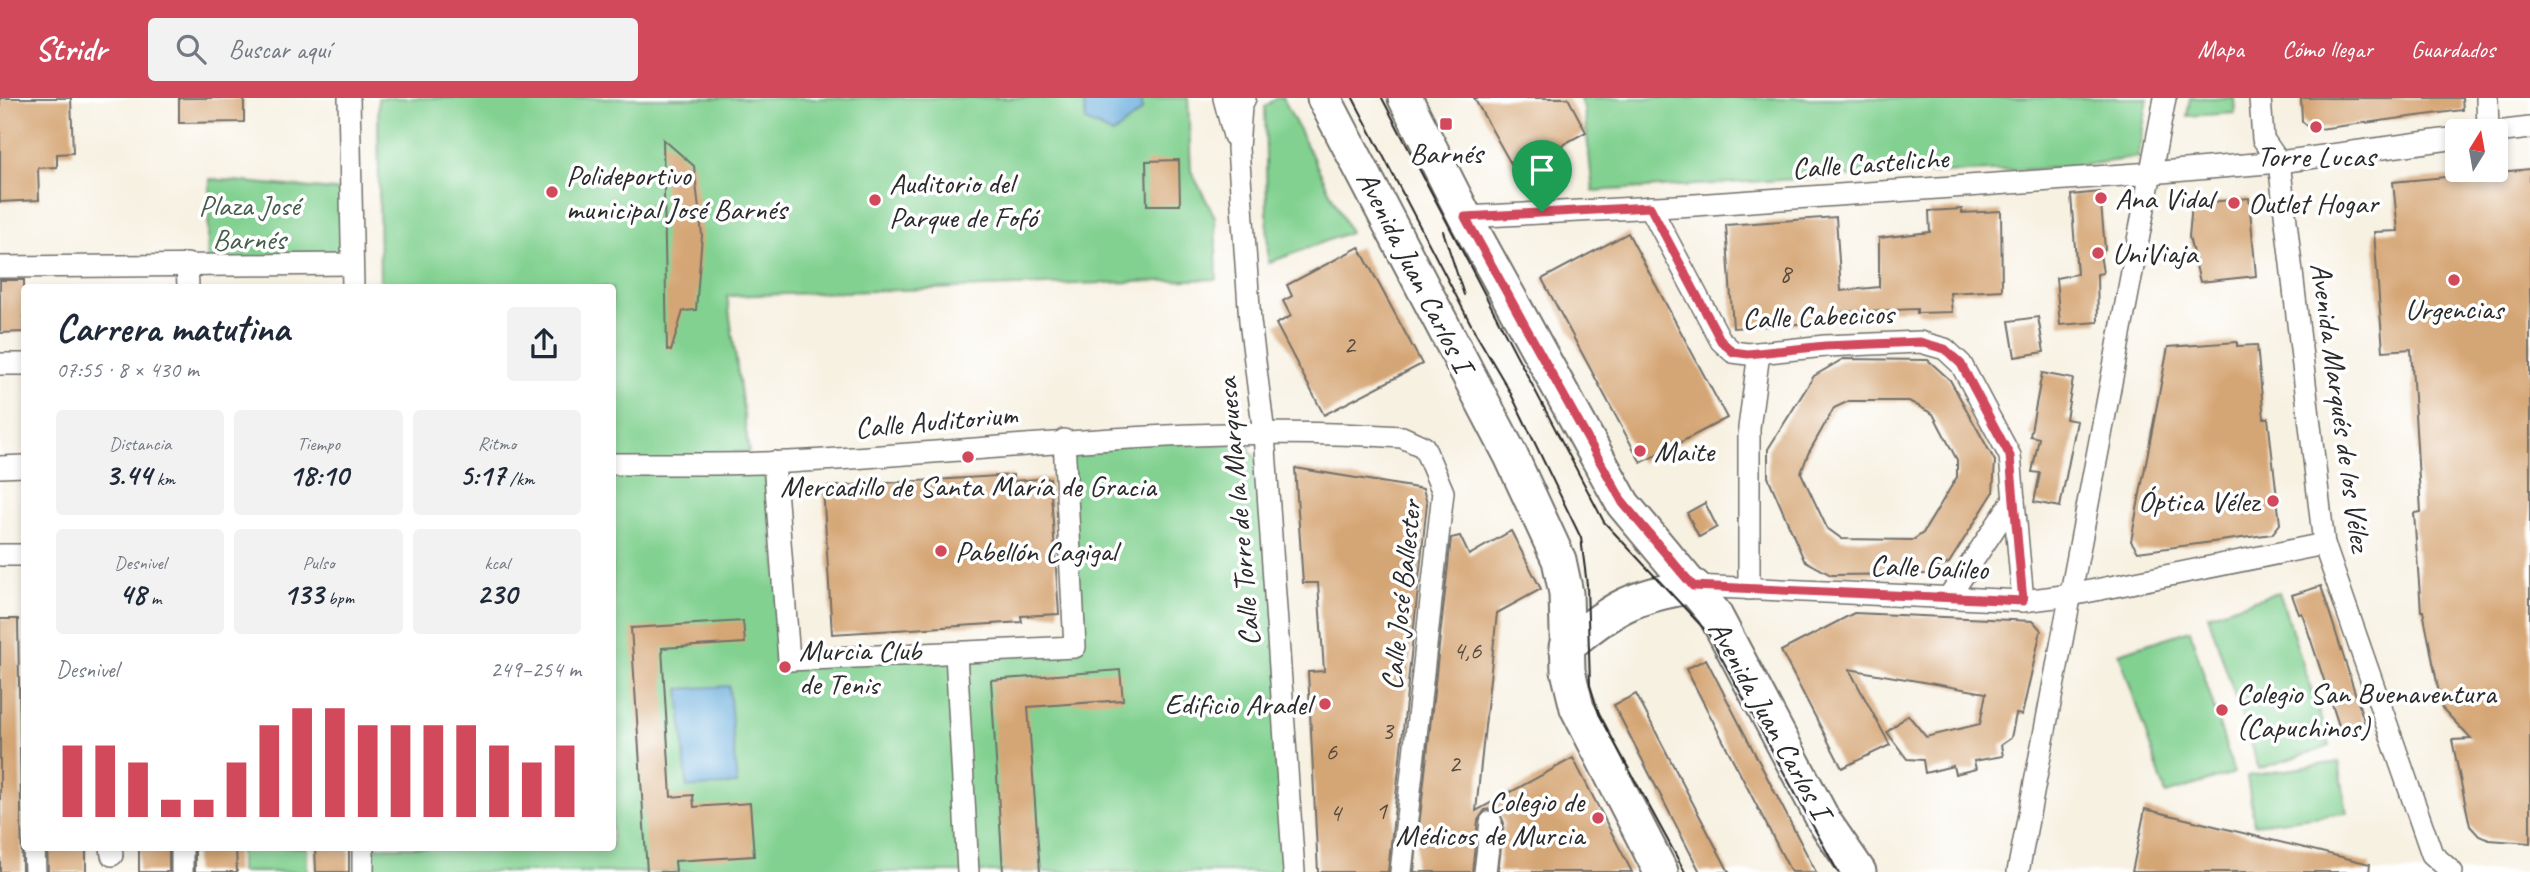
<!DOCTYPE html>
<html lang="es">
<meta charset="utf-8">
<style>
:root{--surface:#fff;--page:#f2f2f3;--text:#1f2937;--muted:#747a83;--accent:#d1495b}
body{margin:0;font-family:Caveat,sans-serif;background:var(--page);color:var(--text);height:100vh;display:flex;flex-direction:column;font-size:26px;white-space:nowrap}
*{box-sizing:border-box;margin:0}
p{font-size:23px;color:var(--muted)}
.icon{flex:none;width:38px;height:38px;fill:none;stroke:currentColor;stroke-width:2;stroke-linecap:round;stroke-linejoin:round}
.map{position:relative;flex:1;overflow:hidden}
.details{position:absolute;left:21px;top:186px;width:595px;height:567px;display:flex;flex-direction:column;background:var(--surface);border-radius:7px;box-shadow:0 4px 10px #0003}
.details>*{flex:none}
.needle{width:46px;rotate:11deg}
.fabs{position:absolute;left:2445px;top:21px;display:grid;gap:14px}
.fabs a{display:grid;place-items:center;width:63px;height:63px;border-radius:7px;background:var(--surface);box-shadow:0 4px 10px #0003;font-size:35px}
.pin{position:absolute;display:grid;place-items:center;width:60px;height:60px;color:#fff;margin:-72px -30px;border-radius:50% 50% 50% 0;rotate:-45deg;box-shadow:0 0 7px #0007}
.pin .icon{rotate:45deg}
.round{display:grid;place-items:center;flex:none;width:74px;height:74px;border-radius:7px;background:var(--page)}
.head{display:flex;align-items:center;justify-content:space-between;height:119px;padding:0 35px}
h1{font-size:38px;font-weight:700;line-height:52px}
.metrics{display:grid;grid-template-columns:repeat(3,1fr);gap:10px;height:119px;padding:7px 35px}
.metrics div{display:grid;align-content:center;border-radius:7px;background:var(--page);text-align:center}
.metrics b{font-size:30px;font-weight:700}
.metrics small{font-size:19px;font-weight:400}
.metrics p{font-size:19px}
.chart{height:196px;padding:14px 35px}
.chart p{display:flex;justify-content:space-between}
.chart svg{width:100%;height:126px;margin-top:7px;stroke:var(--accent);stroke-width:6}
header{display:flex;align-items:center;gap:42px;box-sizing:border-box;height:98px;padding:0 35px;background:var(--accent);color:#fff}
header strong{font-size:33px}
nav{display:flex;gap:38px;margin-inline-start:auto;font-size:24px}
.search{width:490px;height:63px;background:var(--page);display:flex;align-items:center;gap:18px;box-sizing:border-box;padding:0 24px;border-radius:7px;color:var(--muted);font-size:26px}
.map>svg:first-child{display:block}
.green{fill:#82d191;stroke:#567e5e;stroke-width:2}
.water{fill:#65abdb;stroke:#486b83;stroke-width:2}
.building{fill:#d5a675;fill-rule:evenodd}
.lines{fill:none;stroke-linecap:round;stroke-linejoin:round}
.street-casing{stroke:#72706b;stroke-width:24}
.primary-casing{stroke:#72706b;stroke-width:37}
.street{stroke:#fff;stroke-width:21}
.primary{stroke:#fff;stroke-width:33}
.tram{stroke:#2b2b2b;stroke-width:2}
.route-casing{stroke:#fff;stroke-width:14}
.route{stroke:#d1495b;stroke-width:9}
.poi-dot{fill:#d1495b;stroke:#fff;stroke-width:2.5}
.labels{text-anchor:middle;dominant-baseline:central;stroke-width:7;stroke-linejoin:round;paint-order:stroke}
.number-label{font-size:26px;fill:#564a3e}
.poi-label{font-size:30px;fill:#2b2b2b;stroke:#fff;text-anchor:start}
.street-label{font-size:30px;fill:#2b2b2b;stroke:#fff}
.park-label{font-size:30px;fill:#455d4a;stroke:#fff}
</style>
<header>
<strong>Stridr</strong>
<div class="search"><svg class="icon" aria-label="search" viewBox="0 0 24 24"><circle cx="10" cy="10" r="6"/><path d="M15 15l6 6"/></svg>Buscar aquí</div>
<nav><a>Mapa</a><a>Cómo llegar</a><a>Guardados</a></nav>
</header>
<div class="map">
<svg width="2530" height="774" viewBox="0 0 2530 774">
<rect width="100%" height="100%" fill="#fff"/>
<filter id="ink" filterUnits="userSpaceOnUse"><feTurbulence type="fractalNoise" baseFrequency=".0143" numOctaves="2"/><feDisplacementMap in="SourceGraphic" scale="14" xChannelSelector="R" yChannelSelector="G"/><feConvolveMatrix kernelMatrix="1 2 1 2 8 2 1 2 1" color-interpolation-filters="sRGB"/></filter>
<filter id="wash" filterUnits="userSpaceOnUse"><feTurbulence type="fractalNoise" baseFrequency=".00686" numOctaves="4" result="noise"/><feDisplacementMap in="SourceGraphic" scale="28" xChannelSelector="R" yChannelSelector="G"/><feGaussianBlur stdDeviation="1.57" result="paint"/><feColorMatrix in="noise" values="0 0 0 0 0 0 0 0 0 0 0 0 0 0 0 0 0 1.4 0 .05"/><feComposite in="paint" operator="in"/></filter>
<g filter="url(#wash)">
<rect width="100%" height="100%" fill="#f7f1e2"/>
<g class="green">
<path d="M 378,0 L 1188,0 L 1191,73 L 1215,119 L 1217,181 L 727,198 L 749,354 L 733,353 L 763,365 L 789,561 L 1075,549 L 1064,342 L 1250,335 L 1250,353 L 1266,371 L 1294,774 L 363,774 L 363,749 L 612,749 L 612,189 L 380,189 Z"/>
<path d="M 1276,0 L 1283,0 L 1350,134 L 1268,165 L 1265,9 Z"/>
<path d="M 1579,0 L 2148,0 L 2138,59 L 2066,70 L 1815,80 L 1593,93 L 1584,10 Z"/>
<path d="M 2190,0 L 2234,0 L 2235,15 L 2187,18 Z"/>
<path d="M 210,81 L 344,93 L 344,166 L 207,165 Z"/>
<path d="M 2279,494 L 2330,648 L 2259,671 L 2208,517 Z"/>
<path d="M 2190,532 L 2234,675 L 2166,696 L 2119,555 Z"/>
<path d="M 2339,664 L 2347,715 L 2254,726 L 2247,678 Z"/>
<rect x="240" y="749" width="67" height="25"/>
</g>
<g class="water">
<path d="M 1083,0 L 1142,0 L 1142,13 L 1113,36 L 1086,23 Z"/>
<path d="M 729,588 L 737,686 L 687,690 L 679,591 Z"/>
</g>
<g id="blocks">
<g class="building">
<path d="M 0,0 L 71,0 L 73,55 L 57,56 L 57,69 L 38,70 L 39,102 L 0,104 Z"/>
<path d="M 179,0 L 244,0 L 244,24 L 179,25 Z"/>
<path d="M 1474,0 L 1568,0 L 1586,34 L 1515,73 Z"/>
<path d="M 2301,0 L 2462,0 L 2463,12 L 2312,32 L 2302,23 Z"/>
<path d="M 663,41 L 694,68 L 702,137 L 696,212 L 683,213 L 671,253 L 667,252 Z"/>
<path d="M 1179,62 L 1180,107 L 1147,107 L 1146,63 Z"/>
<path d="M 2530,71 L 2530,745 L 2489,742 L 2479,738 L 2470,728 L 2452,642 L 2471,641 L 2442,610 L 2423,513 L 2421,513 L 2414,415 L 2421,414 L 2411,251 L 2383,253 L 2374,134 L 2398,133 L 2393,84 Z"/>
<path d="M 2100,94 L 2105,151 L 2100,156 L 2103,175 L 2097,176 L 2098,224 L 2060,227 L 2056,180 L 2077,176 L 2071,97 Z"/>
<path d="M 2249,100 L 2256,178 L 2200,184 L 2189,139 L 2192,106 Z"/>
<path d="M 1962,111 L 1962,115 L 2001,113 L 2002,192 L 1950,195 L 1952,214 L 1917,215 L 1917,211 L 1843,214 L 1844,223 L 1733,230 L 1726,127 L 1836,119 L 1841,193 L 1879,189 L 1879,140 L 1930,134 L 1929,113 Z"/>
<path d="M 1628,135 L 1727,320 L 1641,365 L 1542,181 Z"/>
<path d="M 1359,149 L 1422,266 L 1324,317 L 1276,226 L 1291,218 L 1283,203 L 1292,198 L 1287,187 Z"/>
<path d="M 0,182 L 24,182 L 24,234 L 0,235 Z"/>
<path d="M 2038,219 L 2044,254 L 2015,259 L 2009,223 Z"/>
<path d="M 2237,244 L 2237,248 L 2257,247 L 2264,320 L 2268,320 L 2280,426 L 2272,436 L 2138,454 L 2131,443 L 2168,249 Z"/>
<path d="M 1843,261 L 1928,262 L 1950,282 L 1995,363 L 1993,395 L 1949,465 L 1927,476 L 1831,477 L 1804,462 L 1768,379 L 1768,351 L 1814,278 ZM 1849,303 L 1909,303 L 1933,316 L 1957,362 L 1957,379 L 1923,435 L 1913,442 L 1842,441 L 1827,430 L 1801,375 L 1808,356 L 1834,310 Z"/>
<path d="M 2042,275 L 2073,281 L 2066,321 L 2077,323 L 2060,409 L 2034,404 L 2040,375 L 2032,374 L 2039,340 L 2030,338 Z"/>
<path d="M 1295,370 L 1423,391 L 1427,405 L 1388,774 L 1318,774 L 1308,574 L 1324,573 L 1318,485 L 1303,485 Z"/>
<path d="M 1013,377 L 1013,383 L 1050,380 L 1059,516 L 1021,518 L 1022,524 L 832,536 L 823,389 Z"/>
<path d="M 1705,405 L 1717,429 L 1699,439 L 1687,415 Z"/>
<path d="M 1511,433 L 1541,491 L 1497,515 L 1476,713 L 1573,660 L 1632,774 L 1498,774 L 1504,725 L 1499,714 L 1492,711 L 1485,712 L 1478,722 L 1472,774 L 1414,774 L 1451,440 L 1460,438 L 1469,457 Z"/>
<path d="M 2321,488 L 2366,629 L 2342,637 L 2302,515 L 2299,516 L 2292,497 Z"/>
<path d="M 1854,515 L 2033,523 L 2041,532 L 2022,617 L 2016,616 L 2011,640 L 2001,647 L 2003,658 L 1974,663 L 1976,671 L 1955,676 L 1953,668 L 1925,675 L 1923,662 L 1907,661 L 1887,634 L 1908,617 L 1926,639 L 1980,626 L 1986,595 L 1849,571 L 1890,647 L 1842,670 L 1781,553 Z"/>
<path d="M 0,521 L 18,521 L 22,774 L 0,774 Z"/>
<path d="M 743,523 L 745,545 L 662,550 L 671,699 L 693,697 L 694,709 L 750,705 L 754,758 L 675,763 L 676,774 L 647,774 L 631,530 Z"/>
<path d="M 1706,561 L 1816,774 L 1791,774 L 1686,571 Z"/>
<path d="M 1120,572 L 1123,602 L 1028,609 L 1040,774 L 1003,774 L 991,582 Z"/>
<path d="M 1636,596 L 1709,736 L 1729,774 L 1700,774 L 1614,607 Z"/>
<path d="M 2145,711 L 2370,766 L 2369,774 L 2132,774 Z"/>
<path d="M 47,749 L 86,749 L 86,774 L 48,774 Z"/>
<rect x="139" y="749" width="30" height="25"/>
<path d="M 195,749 L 236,749 L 237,774 L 195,774 Z"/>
<path d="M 315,749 L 349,749 L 349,774 L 316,774 Z"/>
</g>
</g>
</g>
<g filter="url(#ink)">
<use href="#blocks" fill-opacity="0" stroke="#72706b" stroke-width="2"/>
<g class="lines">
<defs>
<g id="street">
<path d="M 349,0 L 353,189"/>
<path d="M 1224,0 L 1234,38"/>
<path d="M 1245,0 L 1241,8 L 1238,50 L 1250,223 L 1264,336 L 1294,774"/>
<path d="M 2260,0 L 2263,41 L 2279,64 L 2324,446 L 2432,756 L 2452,774"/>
<path d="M 2487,0 L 2488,33"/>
<path d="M 2496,34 L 2530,30"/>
<path d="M 1650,109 L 1721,243 L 1733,254 L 1748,256 L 1825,248 L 1920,244 L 1945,251 L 1961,266 L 2010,358 L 2023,503"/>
<path d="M 1465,119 L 1695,107 L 2138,76 L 2279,64 L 2457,40"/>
<path d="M 187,166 L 188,189"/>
<path d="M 0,169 L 352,166"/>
<path d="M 0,266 L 24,266"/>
<path d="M 774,364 L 789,562 L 1075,549 L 1064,342"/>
<path d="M 612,366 C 671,366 729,367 788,364 C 993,353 1197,325 1402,339 L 1424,349 L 1443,394 L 1401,774"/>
<path d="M 0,369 L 24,368"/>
<path d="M 0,457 L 24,457"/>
<path d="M 1694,488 L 2023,503 L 2071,497 L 2324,446"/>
<path d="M 1749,491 L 1749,330 L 1759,255"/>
<path d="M 1948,500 L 2014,401"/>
<path d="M 956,555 L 968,774"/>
<path d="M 34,749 L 35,774"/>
<path d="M 111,749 L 112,757"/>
<path d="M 182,749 L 182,774"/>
<path d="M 363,749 L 363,774"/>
<path d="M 1485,774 L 1491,724"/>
<path d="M 2018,774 L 2165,0"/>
</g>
<g id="primary">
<path d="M 1324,0 L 1511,358 L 1559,462 L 1566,495 L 1568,573 L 1577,610 L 1661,774"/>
<path d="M 1405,0 L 1465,119 L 1623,406 L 1714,515 L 1824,723 L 1859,774"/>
<path d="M 1566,549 C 1613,509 1633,498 1694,488"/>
</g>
</defs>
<use href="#street" class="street-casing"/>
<use href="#primary" class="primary-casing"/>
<use href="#street" class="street"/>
<use href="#primary" class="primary"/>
<g class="tram">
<path d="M 1353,0 L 1476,236 L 1509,292 L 1581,440 L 1587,487 L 1590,587 L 1599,616 L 1685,774"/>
<path d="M 1382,0 L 1604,424 L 1708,535 L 1838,774"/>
<path d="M 1443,133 L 1464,197"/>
</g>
</g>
</g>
<g class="lines" filter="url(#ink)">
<defs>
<path id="route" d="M 1650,109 L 1721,243 L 1733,254 L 1748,256 L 1825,248 L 1920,244 L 1945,251 L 1961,266 L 2010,358 L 2023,503 L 1693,488 L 1623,405 L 1465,119 Z"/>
</defs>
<use href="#route" class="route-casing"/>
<use href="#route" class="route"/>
</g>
<g class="poi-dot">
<rect x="1439" y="19" width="14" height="14" rx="3.5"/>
<circle cx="2316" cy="29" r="7"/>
<circle cx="552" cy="94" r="7"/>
<circle cx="2101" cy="100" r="7"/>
<circle cx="875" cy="102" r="7"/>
<circle cx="2234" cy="105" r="7"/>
<circle cx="2098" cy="155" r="7"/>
<circle cx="2454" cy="182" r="7"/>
<circle cx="1640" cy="353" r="7"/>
<circle cx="968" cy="359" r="7"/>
<circle cx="2273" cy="403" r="7"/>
<circle cx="941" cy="453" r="7"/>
<circle cx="785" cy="569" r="7"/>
<circle cx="1325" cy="606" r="7"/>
<circle cx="2222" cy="612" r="7"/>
<circle cx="1598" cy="720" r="7"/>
</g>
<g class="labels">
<g class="number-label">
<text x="1785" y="175">8</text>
<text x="1349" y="246">2</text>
<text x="1467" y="552">4,6</text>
<text x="1387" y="632">3</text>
<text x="1331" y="653">6</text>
<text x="1454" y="665">2</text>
<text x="1381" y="712">1</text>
<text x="1335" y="714">4</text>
</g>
<g class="poi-label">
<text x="1446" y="55" text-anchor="middle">Barnés</text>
<text x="2316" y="58" text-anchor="middle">Torre Lucas</text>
<text x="566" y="77">Polideportivo<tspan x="566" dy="34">municipal José Barnés</tspan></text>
<text x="889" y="85">Auditorio del<tspan x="889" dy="34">Parque de Fofó</tspan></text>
<text x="2115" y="100">Ana Vidal</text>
<text x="2248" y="105">Outlet Hogar</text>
<text x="2112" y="155">UniViaja</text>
<text x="2454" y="211" text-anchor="middle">Urgencias</text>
<text x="1654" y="353">Maite</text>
<text x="968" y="388" text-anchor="middle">Mercadillo de Santa María de Gracia</text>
<text x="2259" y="403" text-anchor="end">Óptica Vélez</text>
<text x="955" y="453">Pabellón Cagigal</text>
<text x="799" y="552">Murcia Club<tspan x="799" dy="34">de Tenis</tspan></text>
<text x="2236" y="595">Colegio San Buenaventura<tspan x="2236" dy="34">(Capuchinos)</tspan></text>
<text x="1311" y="606" text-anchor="end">Edificio Aradel</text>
<text x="1584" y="703" text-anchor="end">Colegio de<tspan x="1584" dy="34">Médicos de Murcia</tspan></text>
</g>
<g class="street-label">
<text transform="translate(1870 65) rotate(-4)">Calle Casteliche</text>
<text transform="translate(1415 173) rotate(63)">Avenida Juan Carlos I</text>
<text transform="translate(1818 218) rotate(-2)">Calle Cabecicos</text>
<text transform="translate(2341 309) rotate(82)">Avenida Marqués de los Vélez</text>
<text transform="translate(936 323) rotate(-5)">Calle Auditorium</text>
<text transform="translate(1238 414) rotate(-95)">Calle Torre de la Marquesa</text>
<text transform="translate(1929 469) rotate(2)">Calle Galileo</text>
<text transform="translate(1401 497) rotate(-84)">Calle José Ballester</text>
<text transform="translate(1770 621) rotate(61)">Avenida Juan Carlos I</text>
</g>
<g class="park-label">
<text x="249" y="107">Plaza José<tspan x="249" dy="34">Barnés</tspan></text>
</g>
</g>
</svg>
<div class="fabs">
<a><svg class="needle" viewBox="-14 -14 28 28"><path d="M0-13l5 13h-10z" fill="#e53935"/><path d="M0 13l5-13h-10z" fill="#747a83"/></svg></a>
</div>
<div class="pin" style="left:1542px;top:114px;background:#1e9e55"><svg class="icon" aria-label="arrive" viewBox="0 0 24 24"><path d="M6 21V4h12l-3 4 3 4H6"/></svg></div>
<section class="details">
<div class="head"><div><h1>Carrera matutina</h1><p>07:55 · 8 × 430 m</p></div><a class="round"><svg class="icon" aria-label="share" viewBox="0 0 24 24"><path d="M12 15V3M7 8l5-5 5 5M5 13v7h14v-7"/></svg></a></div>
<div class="metrics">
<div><p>Distancia</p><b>3.44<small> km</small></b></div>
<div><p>Tiempo</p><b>18:10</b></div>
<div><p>Ritmo</p><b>5:17<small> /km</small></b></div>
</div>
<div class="metrics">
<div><p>Desnivel</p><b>48<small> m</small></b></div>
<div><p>Pulso</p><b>133<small> bpm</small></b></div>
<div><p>kcal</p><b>230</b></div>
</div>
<div class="chart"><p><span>Desnivel</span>249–254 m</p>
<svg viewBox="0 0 160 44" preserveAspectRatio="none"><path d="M5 44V19M15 44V19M25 44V25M35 44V38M45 44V38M55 44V25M65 44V12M75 44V6M85 44V6M95 44V12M105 44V12M115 44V12M125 44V12M135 44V19M145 44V25M155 44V19"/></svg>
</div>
</section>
</div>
